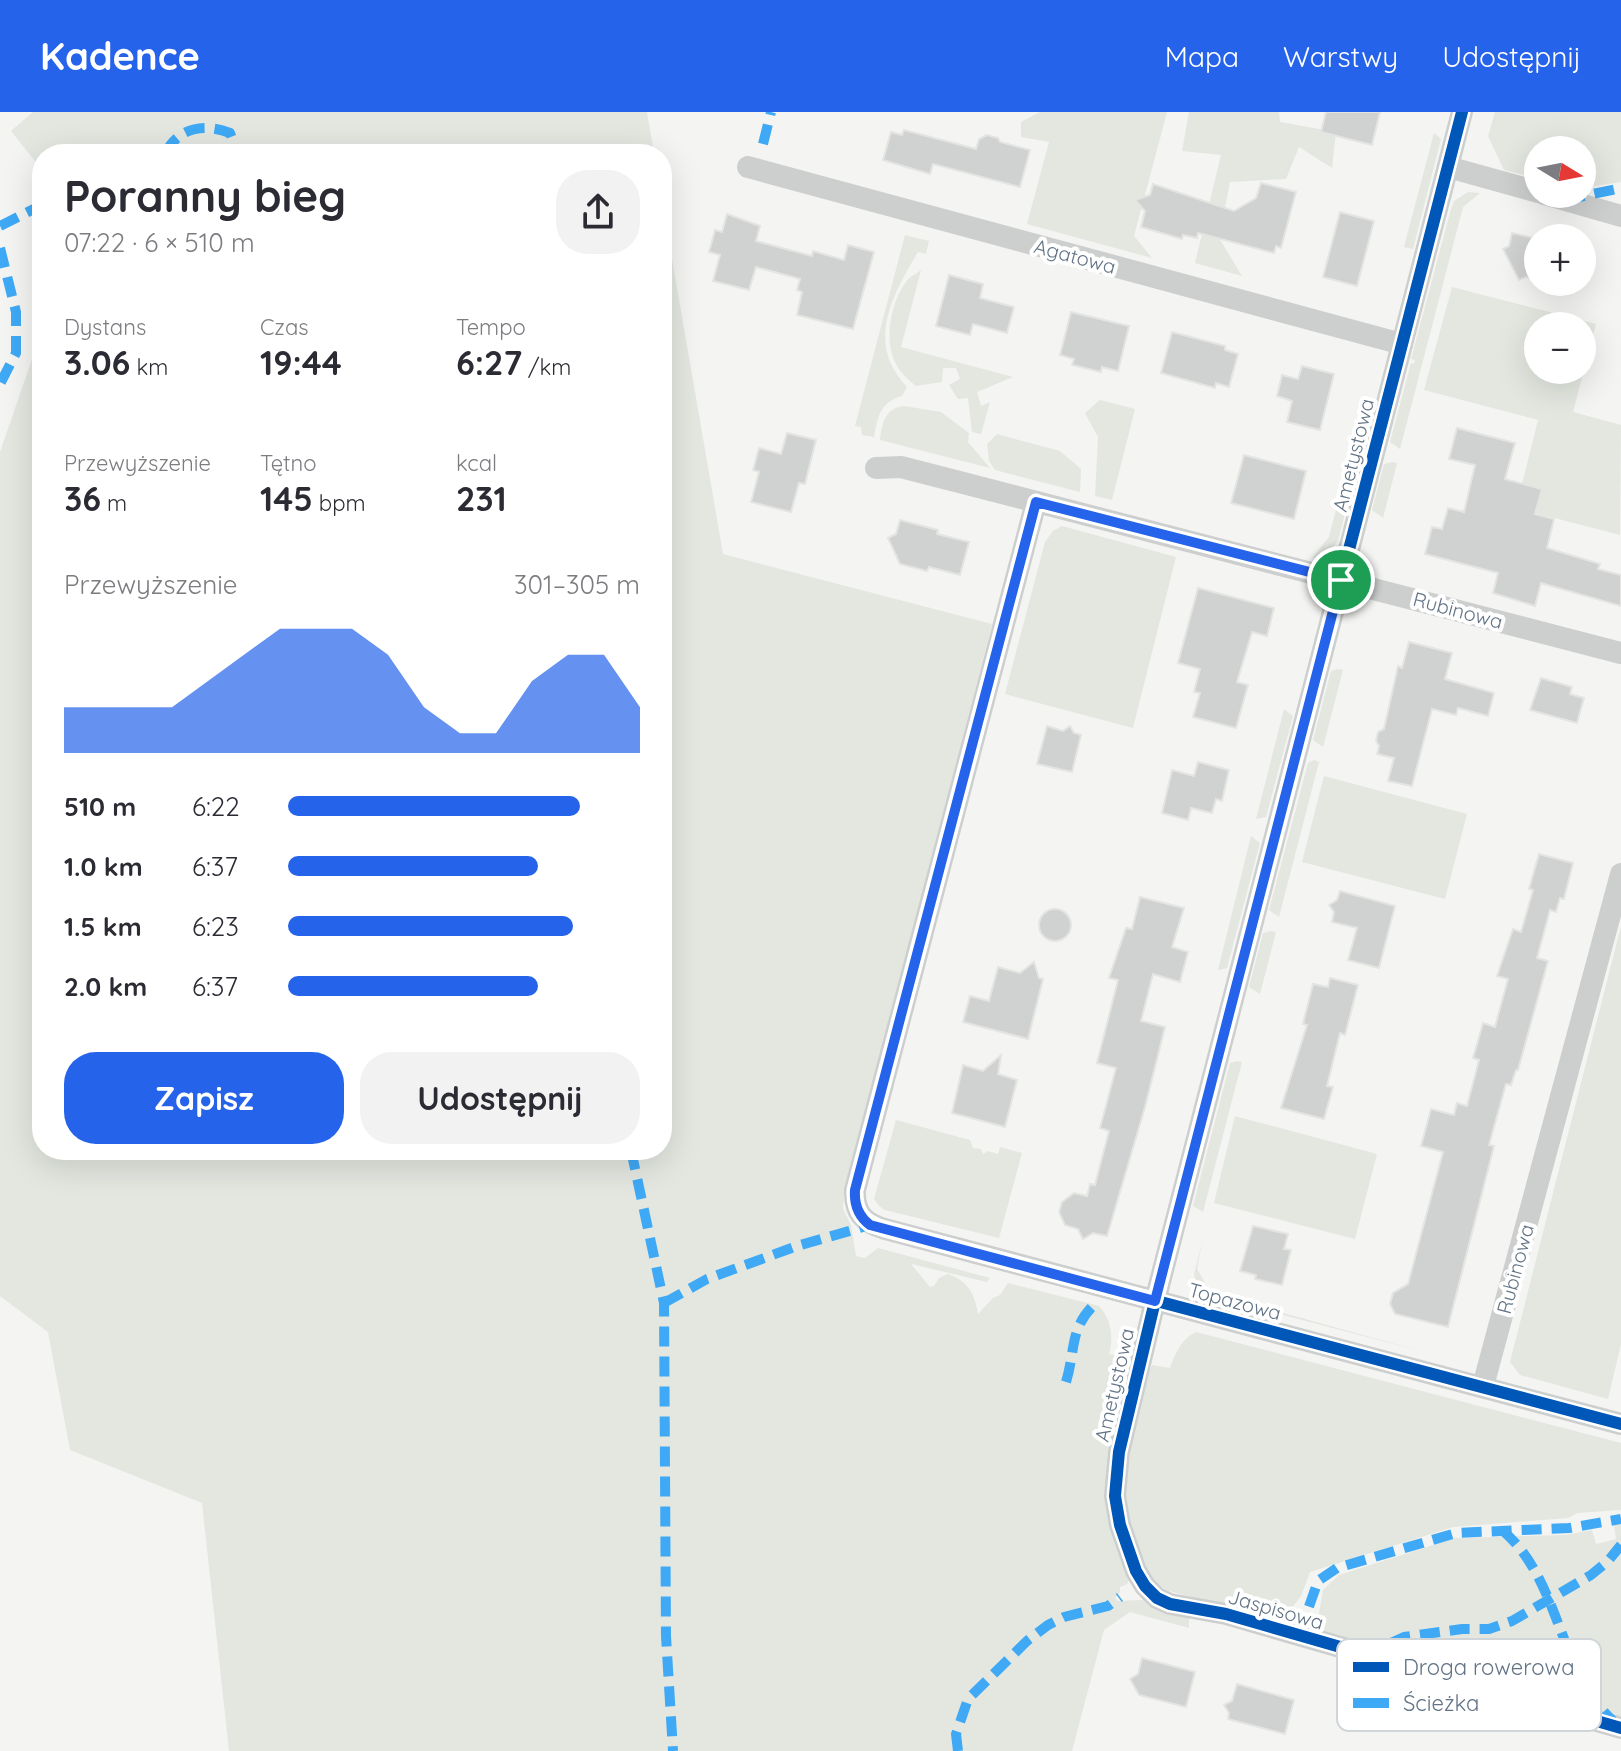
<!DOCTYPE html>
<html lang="pl">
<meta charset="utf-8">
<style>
:root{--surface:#fff;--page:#f2f2f3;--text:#2b2b33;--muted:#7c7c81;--accent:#2563eb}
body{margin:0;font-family:Quicksand,sans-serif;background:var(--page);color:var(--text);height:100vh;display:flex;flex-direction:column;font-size:30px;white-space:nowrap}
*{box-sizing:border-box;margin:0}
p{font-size:26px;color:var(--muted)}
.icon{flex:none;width:44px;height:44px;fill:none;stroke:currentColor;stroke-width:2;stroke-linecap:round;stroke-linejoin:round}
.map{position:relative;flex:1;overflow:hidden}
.side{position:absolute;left:32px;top:32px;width:640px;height:1016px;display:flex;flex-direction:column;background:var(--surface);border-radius:32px;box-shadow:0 8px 32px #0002}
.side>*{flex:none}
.needle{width:52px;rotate:100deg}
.buttons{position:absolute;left:1524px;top:24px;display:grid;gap:16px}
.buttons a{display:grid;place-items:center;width:72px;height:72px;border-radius:50%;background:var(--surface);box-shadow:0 8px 32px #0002;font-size:40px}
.pin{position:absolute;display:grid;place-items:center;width:68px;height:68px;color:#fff;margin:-34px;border:4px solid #fff;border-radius:50%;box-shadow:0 2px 8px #0007}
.round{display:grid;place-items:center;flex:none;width:84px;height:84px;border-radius:32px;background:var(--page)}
.head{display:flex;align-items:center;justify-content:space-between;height:136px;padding:0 32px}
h1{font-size:44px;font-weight:800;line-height:60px}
.metrics{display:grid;grid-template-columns:repeat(3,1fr);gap:12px;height:136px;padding:8px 32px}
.metrics div{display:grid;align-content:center}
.metrics b{font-size:34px;font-weight:800}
.metrics small{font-size:22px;font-weight:400}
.metrics p{font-size:22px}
.chart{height:224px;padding:16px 32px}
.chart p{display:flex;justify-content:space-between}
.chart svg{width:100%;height:144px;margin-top:8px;fill:var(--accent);opacity:.7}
.cta{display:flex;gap:16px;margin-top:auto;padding:16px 32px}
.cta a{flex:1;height:92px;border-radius:32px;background:var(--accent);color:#fff;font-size:32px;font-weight:800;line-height:92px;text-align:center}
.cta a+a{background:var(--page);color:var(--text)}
ul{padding:0 32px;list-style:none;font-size:26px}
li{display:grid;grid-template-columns:128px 96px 1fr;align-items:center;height:60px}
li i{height:20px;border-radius:10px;background:var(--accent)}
header{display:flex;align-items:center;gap:48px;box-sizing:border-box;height:112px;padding:0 40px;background:var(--accent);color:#fff}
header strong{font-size:38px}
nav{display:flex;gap:44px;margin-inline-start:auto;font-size:28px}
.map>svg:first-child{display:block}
.green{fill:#e3e7e0;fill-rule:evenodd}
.building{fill:#d0d2d2;stroke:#e4e4e2;stroke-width:2}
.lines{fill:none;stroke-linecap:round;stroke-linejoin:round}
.street{stroke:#cdcfcf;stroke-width:22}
.quiet{stroke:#3fa9f5;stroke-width:10;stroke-dasharray:20 10;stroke-linecap:butt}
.cycleway-casing{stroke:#fff;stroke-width:17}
.cycleway{stroke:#0057b8;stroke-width:12}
.route-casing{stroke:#fff;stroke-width:16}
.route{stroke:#2563eb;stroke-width:10}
.labels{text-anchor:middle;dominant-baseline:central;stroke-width:8;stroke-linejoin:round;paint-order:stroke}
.street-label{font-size:20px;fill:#627385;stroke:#fff}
.key{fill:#fff;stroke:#d0d5da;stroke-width:2}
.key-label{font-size:22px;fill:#627385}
</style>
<header>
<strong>Kadence</strong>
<nav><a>Mapa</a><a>Warstwy</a><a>Udostępnij</a></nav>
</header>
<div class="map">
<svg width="1621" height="1639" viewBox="0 0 1621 1639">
<rect width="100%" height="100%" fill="#f4f4f2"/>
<g class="green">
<path d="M 33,0 L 647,0 L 654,42 L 42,42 L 42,58 L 11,19 Z"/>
<path d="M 1040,0 L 1167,0 L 1134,124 L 1152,146 L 1027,112 L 1049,30 L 1021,25 L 1021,10 Z"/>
<path d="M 1189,0 L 1279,0 L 1280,10 L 1336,20 L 1332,56 L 1299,35 L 1286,67 L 1230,70 L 1219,126 L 1242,164 L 1195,151 L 1221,43 L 1182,39 Z"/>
<path d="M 1495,0 L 1621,0 L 1621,70 L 1582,76 L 1582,38 L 1538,38 L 1538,66 L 1504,58 L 1488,24 Z"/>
<path d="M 1434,21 L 1441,27 L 1413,137 L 1404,135 Z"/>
<path d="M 1468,80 L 1480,81 L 1463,95 L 1400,337 L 1390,330 L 1411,251 L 1414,252 L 1415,248 L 1411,247 L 1451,97 L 1454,89 Z"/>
<path d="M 662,89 L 723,442 L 992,512 L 844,1084 L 843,1097 L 851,1113 L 856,1144 L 865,1146 L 878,1136 L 990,1166 L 987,1170 L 911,1152 L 930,1175 L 934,1174 L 939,1166 L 948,1162 C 968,1169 975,1182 978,1202 L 993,1186 L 1000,1183 L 1008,1171 L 1099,1194 C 1111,1207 1114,1225 1109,1242 L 1127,1246 L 1126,1268 L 1110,1336 L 1130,1466 L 1127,1472 L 1120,1475 L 1120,1480 L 1115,1486 L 1118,1489 L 1142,1488 L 1189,1506 L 1189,1516 L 1130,1500 L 1104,1518 L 1072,1639 L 229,1639 L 202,1391 L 70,1338 L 48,1220 L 0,1184 L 0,340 L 42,218 L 42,1038 L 662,1038 Z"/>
<path d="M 905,123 L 929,129 L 926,142 L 918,140 C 892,184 865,231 907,275 L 902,284 C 880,290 878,304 874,325 L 862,323 L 861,315 L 855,314 Z"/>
<path d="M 921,158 L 901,235 L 1013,265 L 977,280 L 981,294 L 990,290 L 981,322 L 972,320 L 968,286 L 958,287 L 949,273 L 960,267 L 956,256 L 943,256 L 942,270 L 916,274 C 908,267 899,260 895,250 C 884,227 891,190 906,170 C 909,165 916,162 921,158 Z"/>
<path d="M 1452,175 L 1596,212 L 1573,300 L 1621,313 L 1620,423 L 1516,396 L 1538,308 L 1424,278 ZM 1538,214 L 1582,214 L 1582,258 L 1538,258 Z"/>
<path d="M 1365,285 L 1373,290 L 1338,429 L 1325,443 L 1312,446 L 1329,425 Z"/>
<path d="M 1100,288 L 1135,297 L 1112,388 L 1095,384 L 1098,325 L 1085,301 Z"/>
<path d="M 904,294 L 941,300 L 969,321 L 968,330 L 990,356 L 880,328 C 882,311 885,296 904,294 Z"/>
<path d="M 997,322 L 1060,339 L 1081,357 L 1080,380 L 995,358 L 989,349 L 987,332 Z"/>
<path d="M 1392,350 L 1397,351 L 1383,406 L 1372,398 L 1384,352 Z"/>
<path d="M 1062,414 L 1176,445 L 1133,616 L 1005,582 L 1045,430 L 1053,419 Z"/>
<path d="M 1338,557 L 1343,558 L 1323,635 L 1313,628 L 1331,559 Z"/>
<path d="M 1284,597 L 1293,604 L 1266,705 L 1256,707 Z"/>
<path d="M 1314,648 L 1319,650 L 1279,805 L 1269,798 L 1308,651 Z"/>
<path d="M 1324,664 L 1467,702 L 1445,787 L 1302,750 Z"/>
<path d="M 1251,724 L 1260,731 L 1227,856 L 1218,858 Z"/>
<path d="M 1621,814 L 1621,1232 L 1608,1287 L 1520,1263 L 1510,1250 Z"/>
<path d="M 1271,819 L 1276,820 L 1260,882 L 1249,875 L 1263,821 Z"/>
<path d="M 1237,949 L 1242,950 L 1203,1100 L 1193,1094 L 1230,951 Z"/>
<path d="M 1235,1004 L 1377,1042 L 1355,1127 L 1214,1091 Z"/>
<path d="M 896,1008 L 970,1028 L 973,1036 L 981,1037 L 983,1042 L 988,1039 L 998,1042 L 1000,1035 L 1022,1041 L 999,1126 L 885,1098 L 879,1094 L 874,1087 Z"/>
<path d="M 1202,1131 L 1197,1157 L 1211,1181 L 1424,1240 L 1199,1181 L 1194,1162 Z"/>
<path d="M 1196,1220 L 1621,1331 L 1621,1398 L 1577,1401 L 1568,1406 L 1453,1415 L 1310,1460 L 1301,1484 L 1281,1510 L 1166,1478 L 1154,1469 L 1143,1449 L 1127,1402 L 1123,1359 L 1140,1283 L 1152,1253 L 1170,1256 C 1175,1242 1182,1226 1196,1220 Z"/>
<path d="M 1621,1411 L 1621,1608 L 1316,1519 L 1323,1478 L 1339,1463 L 1455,1426 L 1565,1423 L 1592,1418 L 1596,1432 L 1616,1427 L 1614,1413 Z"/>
</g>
<g class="building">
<path d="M 1326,0 L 1380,0 L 1372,33 L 1321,20 Z"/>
<path d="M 904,18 L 976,37 L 979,27 L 987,23 L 998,26 L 1000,30 L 1030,38 L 1020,75 L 933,52 L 930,62 L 883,48 L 891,20 L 902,23 Z"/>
<path d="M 1261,71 L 1296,80 L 1281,136 L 1276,134 L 1274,141 L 1198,121 L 1197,126 L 1183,123 L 1182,127 L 1141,115 L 1145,99 L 1135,88 L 1150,83 L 1153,72 L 1234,99 L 1256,86 Z"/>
<path d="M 1340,100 L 1374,109 L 1357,174 L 1323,165 Z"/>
<path d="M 727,102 L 760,114 L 756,129 L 812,144 L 813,139 L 844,148 L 848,133 L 874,140 L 853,217 L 797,203 L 802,180 L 797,178 L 800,167 L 756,155 L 749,178 L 713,169 L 720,143 L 709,140 L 715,118 L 722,120 Z"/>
<path d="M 1512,121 L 1538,127 L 1538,168 L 1526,165 L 1519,168 L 1503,137 L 1509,134 Z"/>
<path d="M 949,163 L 983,172 L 980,186 L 1014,195 L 1007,221 L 973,212 L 970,223 L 936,214 Z"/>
<path d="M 1071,200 L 1129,214 L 1118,259 L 1102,255 L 1101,260 L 1072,253 L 1074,247 L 1060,243 Z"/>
<path d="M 1172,220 L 1225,234 L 1225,238 L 1238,242 L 1229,275 L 1216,271 L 1215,276 L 1161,261 Z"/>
<path d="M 1302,254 L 1334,262 L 1320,318 L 1287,310 L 1292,289 L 1277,284 L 1282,263 L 1298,267 Z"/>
<path d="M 1457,316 L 1515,331 L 1505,367 L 1542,377 L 1535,402 L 1554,407 L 1547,436 L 1600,452 L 1598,457 L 1621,463 L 1621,494 L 1541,471 L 1535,494 L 1493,481 L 1498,461 L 1425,442 L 1432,415 L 1442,417 L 1448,396 L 1464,400 L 1475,353 L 1449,347 Z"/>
<path d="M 787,321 L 816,328 L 805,372 L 799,371 L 791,400 L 751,390 L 759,360 L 753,358 L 759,336 L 781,342 Z"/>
<path d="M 1244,343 L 1306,359 L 1294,407 L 1231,391 Z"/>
<path d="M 900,408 L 938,418 L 937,422 L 969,430 L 960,463 L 929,455 L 927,459 L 900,452 L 888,426 L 896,422 Z"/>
<path d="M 1198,476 L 1274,496 L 1267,524 L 1252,520 L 1237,570 L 1248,573 L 1236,616 L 1193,605 L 1200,581 L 1194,580 L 1200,557 L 1178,551 Z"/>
<path d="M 1409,530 L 1452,541 L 1445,567 L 1494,581 L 1488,604 L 1458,596 L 1456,603 L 1432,597 L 1412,674 L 1388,669 L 1394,646 L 1377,642 L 1379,634 L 1376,629 L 1378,620 L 1384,617 L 1398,554 L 1402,556 Z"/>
<path d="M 1541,566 L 1572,575 L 1570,582 L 1584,586 L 1577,611 L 1530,598 Z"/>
<path d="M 1047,614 L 1063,619 L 1070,614 L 1074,621 L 1081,623 L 1072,660 L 1037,652 Z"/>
<path d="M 1198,650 L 1229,658 L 1222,689 L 1216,687 L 1212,701 L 1191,696 L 1188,708 L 1162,701 L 1172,658 L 1194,664 Z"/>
<path d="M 1539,742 L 1573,751 L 1564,787 L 1560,786 L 1556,800 L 1550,798 L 1537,846 L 1548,849 L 1518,958 L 1516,958 L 1511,973 L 1506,972 L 1489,1033 L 1494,1034 L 1448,1215 L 1395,1202 L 1390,1192 L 1393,1181 L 1408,1172 L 1443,1040 L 1421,1034 L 1431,997 L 1454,1003 L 1457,991 L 1467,994 L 1479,948 L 1473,946 L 1483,911 L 1495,915 L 1508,867 L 1497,864 L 1513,817 L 1521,820 L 1533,778 L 1529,777 Z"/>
<path d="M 1340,779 L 1395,794 L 1379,856 L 1348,848 L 1357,816 L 1332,810 L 1334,800 L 1329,793 L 1337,788 Z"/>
<path d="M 1140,785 L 1184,796 L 1172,835 L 1188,840 L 1180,870 L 1153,862 L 1141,909 L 1165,915 L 1145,995 L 1107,1124 L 1093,1121 L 1083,1127 L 1078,1117 L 1065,1113 L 1059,1100 L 1062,1090 L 1074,1081 L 1087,1084 L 1090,1072 L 1095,1073 L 1109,1019 L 1100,1016 L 1116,956 L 1097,951 L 1118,868 L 1109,866 L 1126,816 L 1132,817 Z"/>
<circle cx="1055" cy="813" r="16"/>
<path d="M 1034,850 L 1039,866 L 1043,867 L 1028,927 L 963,910 L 970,884 L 989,889 L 998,855 L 1020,861 Z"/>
<path d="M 1330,866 L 1358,873 L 1345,923 L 1340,921 L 1327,974 L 1333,975 L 1324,1007 L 1281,996 L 1307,913 L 1303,912 L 1313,872 L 1328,875 Z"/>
<path d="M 1001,943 L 998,962 L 1017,968 L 1005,1015 L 952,1001 L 963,953 L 983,959 Z"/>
<path d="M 1253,1114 L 1288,1122 L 1284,1137 L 1291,1138 L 1282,1173 L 1255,1167 L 1256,1163 L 1240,1159 Z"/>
<path d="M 1142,1546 L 1195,1560 L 1186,1595 L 1139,1583 L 1130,1567 L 1138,1562 Z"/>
<path d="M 1237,1572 L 1294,1588 L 1285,1622 L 1228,1607 L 1229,1601 L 1224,1593 L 1232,1589 Z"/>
</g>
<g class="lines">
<g class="street">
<path d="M 1462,0 L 1155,1189 L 1119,1340 L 1115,1384 L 1120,1413 L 1136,1459 L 1145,1474 L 1157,1486 L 1170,1492 L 1226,1502 L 1621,1616"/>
<path d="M 748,55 L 1402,232"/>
<path d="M 1448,55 L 1538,80"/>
<path d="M 1544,82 L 1621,104"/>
<path d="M 876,356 L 901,355 L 1621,541"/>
<path d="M 1036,390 L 855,1078 C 854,1101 864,1111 885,1117 L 1621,1312"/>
<path d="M 1483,1274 L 1621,762"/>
</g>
<g class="quiet">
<path d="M 763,32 L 771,0"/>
<path d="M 165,42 C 178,15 205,11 230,21 L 238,42"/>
<path d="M 1565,88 L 1621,76"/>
<path d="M 0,114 L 42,93"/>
<path d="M 0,136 L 16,200 L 16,241 L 0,272"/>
<path d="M 662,848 L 666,839"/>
<path d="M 631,1038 L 664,1191 L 666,1524 L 673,1639"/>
<path d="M 664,1191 L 707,1167 L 797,1134 L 870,1113"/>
<path d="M 1066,1270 C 1076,1237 1069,1215 1097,1190"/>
<path d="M 1502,1418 C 1561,1468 1557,1557 1613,1609"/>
<path d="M 1299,1523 L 1318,1469 L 1337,1456 L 1456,1421 L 1569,1416 L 1621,1407"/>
<path d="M 1364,1543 L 1404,1525 L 1462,1517 L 1489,1517 L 1512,1509 L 1591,1463 L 1608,1449 L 1621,1433"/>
<path d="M 958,1639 L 956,1622 L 968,1587 L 1027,1529 L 1048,1513 L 1064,1505 L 1108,1494 L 1120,1485"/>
</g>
<defs>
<g id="cycleway">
<path d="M 1462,0 L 1155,1189 L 1119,1340 L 1115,1384 L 1120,1413 L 1136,1459 L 1145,1474 L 1157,1486 L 1170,1492 L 1226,1502 L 1621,1616"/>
<path d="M 1036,390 L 855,1078 C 854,1101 864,1111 885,1117 L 1621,1312"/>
</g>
</defs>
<use href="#cycleway" class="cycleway-casing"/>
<use href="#cycleway" class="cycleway"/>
</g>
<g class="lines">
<defs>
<path id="route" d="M 1036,390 L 1341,468 L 1155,1189 L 870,1113 C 858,1104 854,1092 855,1078 Z"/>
</defs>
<use href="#route" class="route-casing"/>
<use href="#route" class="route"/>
</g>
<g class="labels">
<g class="street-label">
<text transform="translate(1075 144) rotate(15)">Agatowa</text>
<text transform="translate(1353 343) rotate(-76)">Ametystowa</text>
<text transform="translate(1458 498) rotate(15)">Rubinowa</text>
<text transform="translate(1515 1157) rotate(-75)">Rubinowa</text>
<text transform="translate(1235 1189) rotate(15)">Topazowa</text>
<text transform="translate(1114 1273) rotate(-77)">Ametystowa</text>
<text transform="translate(1276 1497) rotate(16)">Jaspisowa</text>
</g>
</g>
<rect x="1337" y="1527" width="264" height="92" rx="12" class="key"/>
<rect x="1353" y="1550" width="36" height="10" fill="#0057b8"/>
<rect x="1353" y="1586" width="36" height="10" fill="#3fa9f5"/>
<g class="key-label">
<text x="1403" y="1563">Droga rowerowa</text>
<text x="1403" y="1599">Ścieżka</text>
</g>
</svg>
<div class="buttons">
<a><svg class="needle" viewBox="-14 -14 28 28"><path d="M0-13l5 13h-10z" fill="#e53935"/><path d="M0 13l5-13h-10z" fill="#7c7c81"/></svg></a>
<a>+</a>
<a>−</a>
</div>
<div class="pin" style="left:1341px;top:468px;background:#1e9e55"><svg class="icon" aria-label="arrive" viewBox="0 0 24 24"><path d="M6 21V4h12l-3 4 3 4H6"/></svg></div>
<section class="side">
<div class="head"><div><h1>Poranny bieg</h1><p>07:22 · 6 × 510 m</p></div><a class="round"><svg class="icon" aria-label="share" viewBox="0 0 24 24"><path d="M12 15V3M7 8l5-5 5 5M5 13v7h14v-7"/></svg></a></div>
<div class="metrics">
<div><p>Dystans</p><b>3.06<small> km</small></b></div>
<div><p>Czas</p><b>19:44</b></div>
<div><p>Tempo</p><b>6:27<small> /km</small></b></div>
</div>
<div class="metrics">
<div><p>Przewyższenie</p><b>36<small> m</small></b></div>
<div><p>Tętno</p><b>145<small> bpm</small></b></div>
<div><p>kcal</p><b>231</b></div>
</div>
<div class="chart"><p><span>Przewyższenie</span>301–305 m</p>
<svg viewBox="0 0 160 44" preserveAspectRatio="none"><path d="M0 44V30L10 30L20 30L30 30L40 22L50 14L60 6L70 6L80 6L90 14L100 30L110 38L120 38L130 22L140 14L150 14L160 30V44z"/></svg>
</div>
<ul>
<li><b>510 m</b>6:22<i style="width:83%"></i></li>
<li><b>1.0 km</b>6:37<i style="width:71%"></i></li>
<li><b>1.5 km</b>6:23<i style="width:81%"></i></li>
<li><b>2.0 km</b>6:37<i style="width:71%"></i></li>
</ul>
<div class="cta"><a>Zapisz</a><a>Udostępnij</a></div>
</section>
</div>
